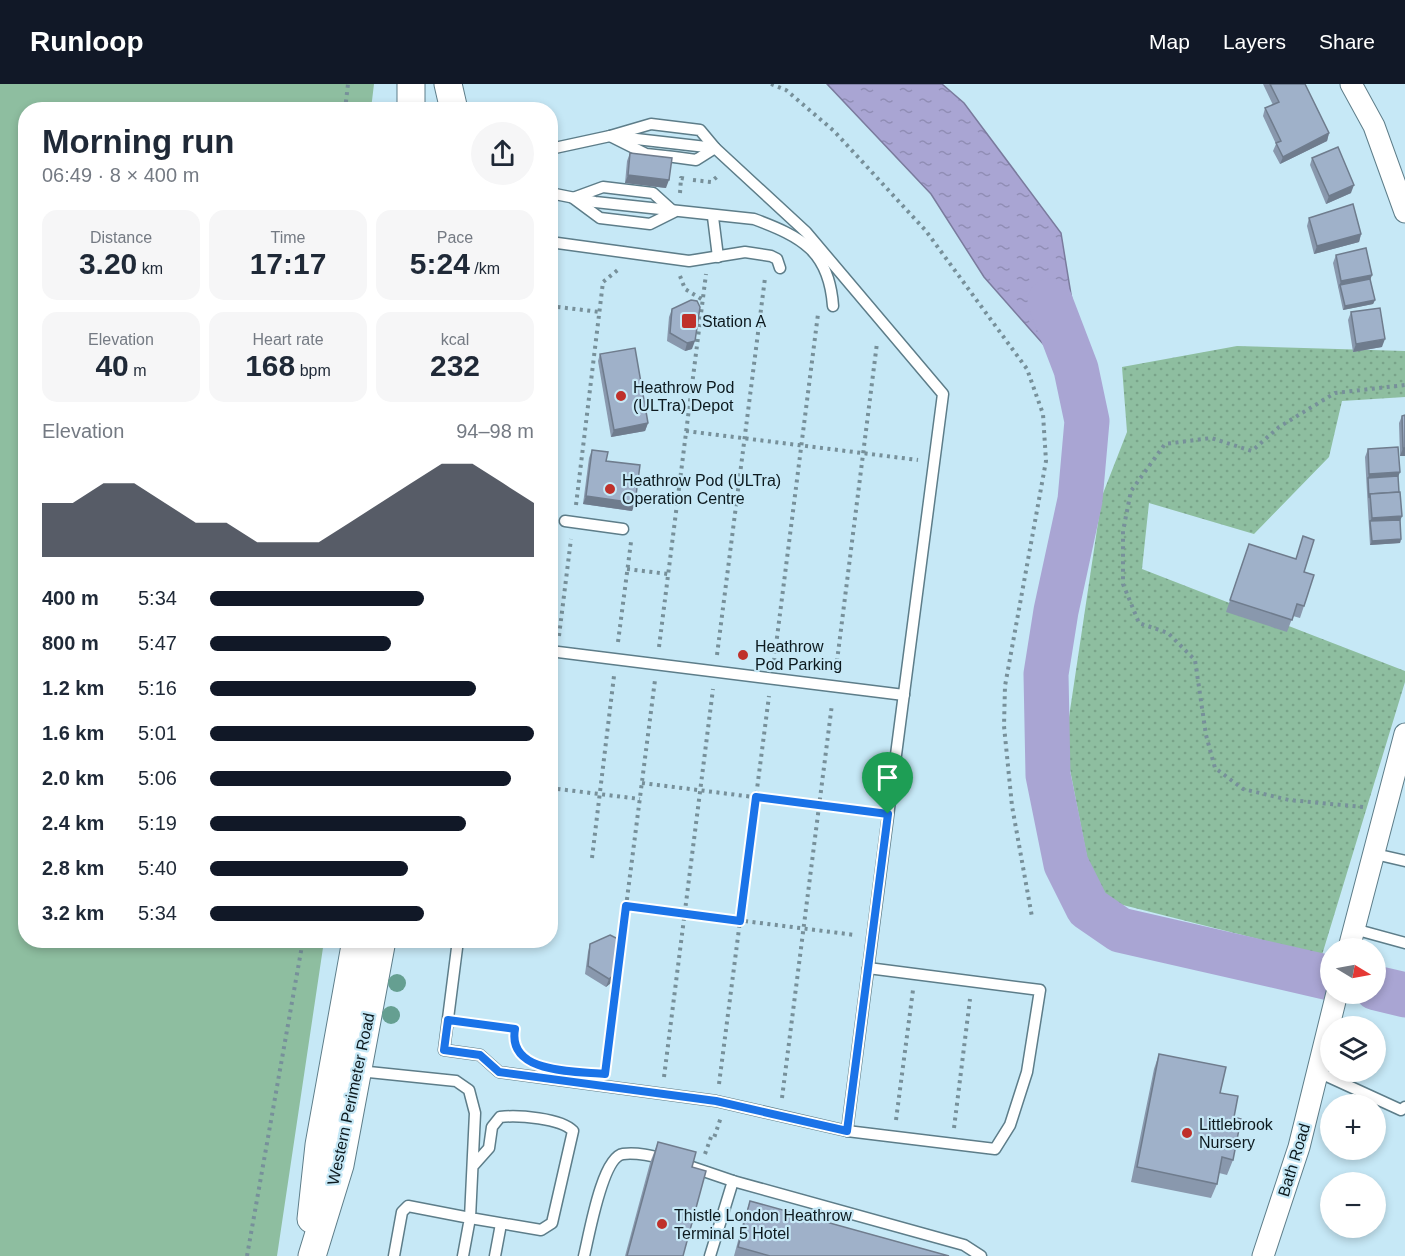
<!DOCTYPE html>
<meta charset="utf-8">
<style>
:root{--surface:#fff;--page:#f6f6f7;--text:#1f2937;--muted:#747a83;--accent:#111827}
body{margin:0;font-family:Helvetica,sans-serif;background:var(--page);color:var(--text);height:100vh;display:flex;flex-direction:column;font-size:22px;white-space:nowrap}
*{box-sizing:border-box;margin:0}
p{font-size:20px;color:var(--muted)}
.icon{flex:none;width:33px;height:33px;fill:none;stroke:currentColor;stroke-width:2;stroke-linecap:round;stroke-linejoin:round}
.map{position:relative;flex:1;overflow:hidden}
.side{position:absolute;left:18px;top:18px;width:540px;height:846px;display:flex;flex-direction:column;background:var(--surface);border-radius:24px;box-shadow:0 3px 9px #0003}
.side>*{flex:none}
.needle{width:39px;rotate:100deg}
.buttons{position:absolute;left:1320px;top:854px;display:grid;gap:12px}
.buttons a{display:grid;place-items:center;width:66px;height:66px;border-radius:50%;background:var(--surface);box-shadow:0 3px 9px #0003;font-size:30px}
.pin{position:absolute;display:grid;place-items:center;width:51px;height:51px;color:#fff;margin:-62px -26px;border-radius:50% 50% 50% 0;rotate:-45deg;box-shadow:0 0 6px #0007}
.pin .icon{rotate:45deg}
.round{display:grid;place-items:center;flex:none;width:63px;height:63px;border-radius:32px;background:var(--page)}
.overview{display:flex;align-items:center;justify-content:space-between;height:102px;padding:0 24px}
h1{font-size:33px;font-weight:700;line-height:45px}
.metrics{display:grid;grid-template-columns:repeat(3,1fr);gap:9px;height:102px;padding:6px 24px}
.metrics div{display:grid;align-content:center;border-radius:15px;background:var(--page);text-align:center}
.metrics b{font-size:30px;font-weight:700}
.metrics small{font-size:16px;font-weight:400}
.metrics p{font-size:16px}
.chart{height:168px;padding:12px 24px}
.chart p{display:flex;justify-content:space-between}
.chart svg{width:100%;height:108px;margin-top:6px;fill:var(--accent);opacity:.7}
ul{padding:0 24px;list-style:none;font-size:20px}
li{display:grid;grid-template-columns:96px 72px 1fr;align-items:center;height:45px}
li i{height:15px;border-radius:8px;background:var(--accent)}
header{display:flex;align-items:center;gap:36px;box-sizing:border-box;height:84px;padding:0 30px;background:var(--accent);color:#fff}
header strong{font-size:28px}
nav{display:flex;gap:33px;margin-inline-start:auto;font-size:21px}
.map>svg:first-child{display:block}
.grass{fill:#8ebea0}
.park{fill:url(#park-dots)}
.water{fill:url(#water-ripples);stroke:#7a7b9d;stroke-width:1.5}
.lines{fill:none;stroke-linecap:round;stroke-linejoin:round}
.river{stroke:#a9a5d3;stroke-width:45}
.service-casing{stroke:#5d7d89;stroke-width:13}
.minor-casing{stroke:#5d7d89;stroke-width:23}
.tertiary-casing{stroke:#5d7d89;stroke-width:29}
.path{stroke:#77909a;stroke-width:4;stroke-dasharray:3 4.5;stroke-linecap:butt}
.service{stroke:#fff;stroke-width:10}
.minor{stroke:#fff;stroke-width:21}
.tertiary{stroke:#fff;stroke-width:27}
.tree{fill:#659f91}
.wall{fill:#8998ad}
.shaded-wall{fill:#6f7c8d}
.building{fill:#9fb1c9;stroke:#6f7c8d;stroke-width:1.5}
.route-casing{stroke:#fff;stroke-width:12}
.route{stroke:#1a73e8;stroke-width:8}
.poi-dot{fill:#bf312b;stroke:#c6e8f6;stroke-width:2}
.labels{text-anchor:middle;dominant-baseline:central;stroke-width:4.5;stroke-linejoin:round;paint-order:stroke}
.poi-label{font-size:16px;fill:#0d1a1f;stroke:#c6e8f6;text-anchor:start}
.street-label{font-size:16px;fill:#0d1a1f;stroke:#c6e8f6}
</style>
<header>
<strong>Runloop</strong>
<nav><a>Map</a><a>Layers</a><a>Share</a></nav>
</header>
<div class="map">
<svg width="1405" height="1172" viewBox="0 0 1405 1172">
<defs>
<pattern id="park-dots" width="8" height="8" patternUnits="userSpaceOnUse" patternTransform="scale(1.5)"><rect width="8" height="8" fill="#8ebea0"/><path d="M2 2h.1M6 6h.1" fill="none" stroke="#79a389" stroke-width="1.8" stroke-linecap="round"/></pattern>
<pattern id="water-ripples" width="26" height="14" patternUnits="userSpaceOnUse" patternTransform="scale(1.5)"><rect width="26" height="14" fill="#a9a5d3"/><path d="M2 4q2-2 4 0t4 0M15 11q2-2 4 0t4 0" fill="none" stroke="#908db5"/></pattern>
</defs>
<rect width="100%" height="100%" fill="#c6e8f6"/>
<path class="grass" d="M 0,0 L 374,0 L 371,25 L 26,26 L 26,856 L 324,857 L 277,1172 L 0,1172 Z"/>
<path class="park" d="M 1237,262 L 1405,267 L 1405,313 L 1342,317 L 1329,373 L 1254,450 L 1149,419 L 1142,485 L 1405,587 L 1405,598 L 1322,871 L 1095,814 L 1065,660 L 1102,412 L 1127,348 L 1122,283 Z"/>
<path class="water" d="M 827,0 L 942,0 L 964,19 L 1061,149 L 1081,272 L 1059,278 L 984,193 L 931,110 Z"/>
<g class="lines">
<g class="river">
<path d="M 1050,217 L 1076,285 L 1087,337 L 1080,416 L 1056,527 L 1046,590 L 1048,691 L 1066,780 L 1088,824 L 1120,846 L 1330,894"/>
<path d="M 1376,904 L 1405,911"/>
</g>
<defs>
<g id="service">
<path d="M 651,40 L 700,46 L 715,64 L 696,76 L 674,73 L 646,70 L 610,52 Z"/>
<path d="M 550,65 L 610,52 L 715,64 L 806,148 L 943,310 L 847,1047"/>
<path d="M 603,103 L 653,109 L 674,128 L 650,140 L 600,134 L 573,114 Z"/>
<path d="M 550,109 L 595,118 L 754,135 C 802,153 829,167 833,222"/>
<path d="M 713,133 L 718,173"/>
<path d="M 550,158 L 689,177 L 745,168 L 771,172 L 777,175 L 780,184"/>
<path d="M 565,437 L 623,445"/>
<path d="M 550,567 L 904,611"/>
<path d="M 1375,770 L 1405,777"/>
<path d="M 1354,845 L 1405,859"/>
<path d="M 458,856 L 444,966 L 480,971 L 499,988 L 716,1017 L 847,1047 L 995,1065 L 1010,1041 L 1027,988 L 1040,906 L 868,884"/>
<path d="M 359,987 L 456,997 L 469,1006 L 475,1029 L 470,1134 L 541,1146 L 552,1139 L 573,1047 C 561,1034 518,1031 500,1033 L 492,1043 L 489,1064 L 473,1082"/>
<path d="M 1318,988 L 1401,1026 L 1405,1023"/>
<path d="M 680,1079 L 733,1097 L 964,1161 L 981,1172"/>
<path d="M 394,1172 L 402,1128 L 408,1122 L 470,1134 L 463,1172"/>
<path d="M 495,1172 L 501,1140"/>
<path d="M 584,1172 C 589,1152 602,1073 623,1070 C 637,1068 653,1072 665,1075"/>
<path d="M 710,1172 L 733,1097"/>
</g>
<g id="minor">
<path d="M 1351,0 L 1374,42 L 1405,128"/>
<path d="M 1349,864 L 1405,650"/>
<path d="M 1263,1172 L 1299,1063 L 1337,909"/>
</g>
<g id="tertiary">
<path d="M 448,0 L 454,26"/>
<path d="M 411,26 L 411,0"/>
<path d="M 311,1135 L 319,1061 L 356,856"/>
<path d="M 312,1172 L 340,1081 L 382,856"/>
</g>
</defs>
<use href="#service" class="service-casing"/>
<use href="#minor" class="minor-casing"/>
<use href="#tertiary" class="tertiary-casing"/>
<g class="path">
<path d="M 771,0 L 786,6 L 834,47 L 926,147 L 1027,285 L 1043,330 L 1046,377 L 1005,602 L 1004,642 L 1012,722 L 1032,833"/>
<path d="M 345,26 L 348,0"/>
<path d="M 693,96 L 711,98 L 719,91"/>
<path d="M 680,109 L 681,94 L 686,95"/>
<path d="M 680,192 L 685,205 L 703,216"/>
<path d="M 550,222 L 600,228"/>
<path d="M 686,347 L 918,376"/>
<path d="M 576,421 L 603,198 L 619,185"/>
<path d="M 627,485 L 668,490"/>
<path d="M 559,552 L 571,455"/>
<path d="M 618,558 L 631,458"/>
<path d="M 659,563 L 706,190"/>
<path d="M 717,571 L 765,194"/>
<path d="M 774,577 L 818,230"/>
<path d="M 836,585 L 877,259"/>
<path d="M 550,622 L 555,585"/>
<path d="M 642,699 L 873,728"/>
<path d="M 550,704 L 640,715"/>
<path d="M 1363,723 L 1289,716 L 1243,705 L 1215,684 L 1206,651 L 1195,576 L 1168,549 L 1139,539 L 1123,500 L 1123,447 L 1131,407 L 1165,360 L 1211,354 L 1252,367 L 1279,343 L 1335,309 L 1405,301"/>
<path d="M 592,774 L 614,592"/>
<path d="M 626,822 L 855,851"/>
<path d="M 464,939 L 515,945 L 515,962 L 523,974"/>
<path d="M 605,987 L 655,596"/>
<path d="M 664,993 L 713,605"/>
<path d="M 719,1000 L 769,612"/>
<path d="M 782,1014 L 832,620"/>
<path d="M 896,1036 L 913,906"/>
<path d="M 954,1044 L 970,915"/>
<path d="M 705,1070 L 711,1053 L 714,1054 L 721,1033"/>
<path d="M 247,1172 L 303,856"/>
</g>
<use href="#service" class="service"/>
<use href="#minor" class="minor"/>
<use href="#tertiary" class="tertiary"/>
</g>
<g class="tree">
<circle cx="397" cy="899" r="9"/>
<circle cx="391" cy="931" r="9"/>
</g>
<g class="wall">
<path d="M 1263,0 L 1305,0 L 1329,49 L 1327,57 L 1280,80 L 1273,67 L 1276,60 L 1263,32 L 1265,24 L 1273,21 Z"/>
<path d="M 630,69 L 666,104 L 625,99 L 627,77 Z"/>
<path d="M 1312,74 L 1351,109 L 1326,120 L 1310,81 Z"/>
<path d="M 1309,134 L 1361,150 L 1359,158 L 1314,170 L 1307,142 Z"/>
<path d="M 1336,171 L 1372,191 L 1370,195 L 1375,216 L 1373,220 L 1343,226 L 1333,179 Z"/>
<path d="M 672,225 L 692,265 L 685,267 L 667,257 L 669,233 Z"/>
<path d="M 1351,228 L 1382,263 L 1353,268 L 1348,236 Z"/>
<path d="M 600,270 L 648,339 L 645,347 L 611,353 L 598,277 Z"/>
<path d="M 1405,331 L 1405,372 L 1400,372 L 1399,339 L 1402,332 Z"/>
<path d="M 1368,365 L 1400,388 L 1398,392 L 1399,408 L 1402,432 L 1400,436 L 1401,455 L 1400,459 L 1370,461 L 1365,373 Z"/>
<path d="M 592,366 L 635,419 L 632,427 L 583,420 L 589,374 Z"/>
<path d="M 1249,460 L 1304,488 L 1304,522 L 1300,534 L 1293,532 L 1287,548 L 1226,528 Z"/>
<path d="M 590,860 L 612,898 L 606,903 L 585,890 L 588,868 Z"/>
<path d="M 1159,970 L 1220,1009 L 1234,1033 L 1233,1076 L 1227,1091 L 1219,1089 L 1217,1100 L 1211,1114 L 1131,1098 L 1154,985 Z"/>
<path d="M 658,1058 L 692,1083 L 683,1172 L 625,1172 L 650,1079 Z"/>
<path d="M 750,1117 L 949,1172 L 734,1172 L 743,1138 Z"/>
</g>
<g class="shaded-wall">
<path d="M 1329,49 L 1327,57 L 1280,80 L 1283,73 Z"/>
<path d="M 628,91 L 669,96 L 666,104 L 625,99 Z"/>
<path d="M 1354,101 L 1351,109 L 1326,120 L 1329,112 Z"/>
<path d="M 1361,150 L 1359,158 L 1314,170 L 1317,162 Z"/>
<path d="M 1372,191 L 1369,199 L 1340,201 L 1338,205 L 1341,197 Z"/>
<path d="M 1375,216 L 1373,220 L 1343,226 L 1345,222 Z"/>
<path d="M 1385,255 L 1382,263 L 1353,268 L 1356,260 Z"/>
<path d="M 695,257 L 692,265 L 685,267 L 687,259 Z"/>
<path d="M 648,339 L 645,347 L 611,353 L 614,346 Z"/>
<path d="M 1403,364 L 1405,364 L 1405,372 L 1400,372 Z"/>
<path d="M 1400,388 L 1397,396 L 1368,394 L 1369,390 Z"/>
<path d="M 586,412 L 635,419 L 632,427 L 583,420 Z"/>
<path d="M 1402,432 L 1399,440 L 1370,437 L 1372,434 Z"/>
<path d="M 1401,455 L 1400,459 L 1370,461 L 1372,457 Z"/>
<path d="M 615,890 L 612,898 L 606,903 L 609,895 Z"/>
</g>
<g class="building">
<path d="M 1270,0 L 1305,0 L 1329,49 L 1283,73 L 1276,59 L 1281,57 L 1265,24 L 1279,18 Z"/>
<path d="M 1338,63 L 1354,101 L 1329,112 L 1312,74 Z"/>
<path d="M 630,69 L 672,74 L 669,96 L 628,91 Z"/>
<path d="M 1353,120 L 1361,150 L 1317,162 L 1309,134 Z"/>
<path d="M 1366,164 L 1372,191 L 1341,197 L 1336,171 Z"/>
<path d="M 1370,195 L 1375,216 L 1345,222 L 1340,201 Z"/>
<path d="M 691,216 L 697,217 L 700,223 L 695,257 L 687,259 L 670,249 L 672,225 Z"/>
<path d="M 1380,224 L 1385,255 L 1356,260 L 1351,228 Z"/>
<path d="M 635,264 L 648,339 L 614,346 L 600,270 Z"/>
<path d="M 1405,331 L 1405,364 L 1403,364 L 1402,332 Z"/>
<path d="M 1398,363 L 1400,388 L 1369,390 L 1368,365 Z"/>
<path d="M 592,366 L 608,368 L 606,377 L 640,381 L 635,419 L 586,412 Z"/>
<path d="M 1398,392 L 1399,408 L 1370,410 L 1369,414 L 1368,394 Z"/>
<path d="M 1400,408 L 1402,432 L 1372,434 L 1370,410 Z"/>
<path d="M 1400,436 L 1401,455 L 1372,457 L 1370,437 Z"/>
<path d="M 1303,452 L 1314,456 L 1304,488 L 1314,491 L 1304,522 L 1297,520 L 1292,536 L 1230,516 L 1249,460 L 1296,475 Z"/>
<path d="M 610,851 L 618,855 L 615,890 L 609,895 L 588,882 L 590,860 Z"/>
<path d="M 1159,970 L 1226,983 L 1220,1009 L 1238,1012 L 1234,1033 L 1241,1035 L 1233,1076 L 1222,1073 L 1217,1100 L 1137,1083 Z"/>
<path d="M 658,1058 L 696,1068 L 692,1083 L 706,1087 L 683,1172 L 627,1172 Z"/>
<path d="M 750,1117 L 949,1172 L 770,1172 L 738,1163 Z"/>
</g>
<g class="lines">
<defs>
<path id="route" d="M 756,713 L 888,730 L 847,1047 L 716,1017 L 499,988 L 480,971 L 444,966 L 448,936 L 515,945 C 507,990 575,987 605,990 L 626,822 L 740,837 Z"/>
</defs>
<use href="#route" class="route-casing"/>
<use href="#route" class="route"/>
</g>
<g class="poi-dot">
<rect x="681" y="229" width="16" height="16" rx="3"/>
<circle cx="621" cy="312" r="6"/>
<circle cx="610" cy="405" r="6"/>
<circle cx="743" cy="571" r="6"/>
<circle cx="1187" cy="1049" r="6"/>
<circle cx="662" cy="1140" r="6"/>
</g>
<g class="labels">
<g class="poi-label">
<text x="702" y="237">Station A</text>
<text x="633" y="303">Heathrow Pod<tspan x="633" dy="18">(ULTra) Depot</tspan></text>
<text x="622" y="396">Heathrow Pod (ULTra)<tspan x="622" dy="18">Operation Centre</tspan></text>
<text x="755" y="562">Heathrow<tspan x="755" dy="18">Pod Parking</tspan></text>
<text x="1199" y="1040">Littlebrook<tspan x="1199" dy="18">Nursery</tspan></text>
<text x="674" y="1131">Thistle London Heathrow<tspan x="674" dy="18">Terminal 5 Hotel</tspan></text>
</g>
<g class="street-label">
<text transform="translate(351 1015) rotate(-78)">Western Perimeter Road</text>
<text transform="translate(1294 1076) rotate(-73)">Bath Road</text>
</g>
</g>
</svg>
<div class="buttons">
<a><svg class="needle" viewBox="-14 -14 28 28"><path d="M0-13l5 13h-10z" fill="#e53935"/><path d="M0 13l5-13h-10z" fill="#747a83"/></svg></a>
<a><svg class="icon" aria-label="layers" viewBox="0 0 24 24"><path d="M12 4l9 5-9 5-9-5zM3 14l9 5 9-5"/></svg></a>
<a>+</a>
<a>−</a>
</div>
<div class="pin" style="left:888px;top:730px;background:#1e9e55"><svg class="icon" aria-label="arrive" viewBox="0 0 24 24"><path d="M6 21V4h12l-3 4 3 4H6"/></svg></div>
<section class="side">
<div class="overview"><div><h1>Morning run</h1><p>06:49 · 8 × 400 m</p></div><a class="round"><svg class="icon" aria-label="share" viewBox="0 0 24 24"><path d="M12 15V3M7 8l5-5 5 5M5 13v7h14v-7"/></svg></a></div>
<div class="metrics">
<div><p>Distance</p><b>3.20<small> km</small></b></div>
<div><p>Time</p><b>17:17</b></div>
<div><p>Pace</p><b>5:24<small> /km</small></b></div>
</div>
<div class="metrics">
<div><p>Elevation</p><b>40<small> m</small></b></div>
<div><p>Heart rate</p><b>168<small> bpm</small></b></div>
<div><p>kcal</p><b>232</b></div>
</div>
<div class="chart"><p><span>Elevation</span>94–98 m</p>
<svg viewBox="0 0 160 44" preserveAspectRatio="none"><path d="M0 44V22L10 22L20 14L30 14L40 22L50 30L60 30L70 38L80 38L90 38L100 30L110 22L120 14L130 6L140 6L150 14L160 22V44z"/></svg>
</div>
<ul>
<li><b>400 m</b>5:34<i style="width:66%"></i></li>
<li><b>800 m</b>5:47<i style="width:56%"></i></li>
<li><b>1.2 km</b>5:16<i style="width:82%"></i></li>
<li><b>1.6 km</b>5:01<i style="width:100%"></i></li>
<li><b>2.0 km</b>5:06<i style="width:93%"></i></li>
<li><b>2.4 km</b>5:19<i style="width:79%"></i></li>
<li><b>2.8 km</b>5:40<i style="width:61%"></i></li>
<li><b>3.2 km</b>5:34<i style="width:66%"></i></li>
</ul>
</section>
</div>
